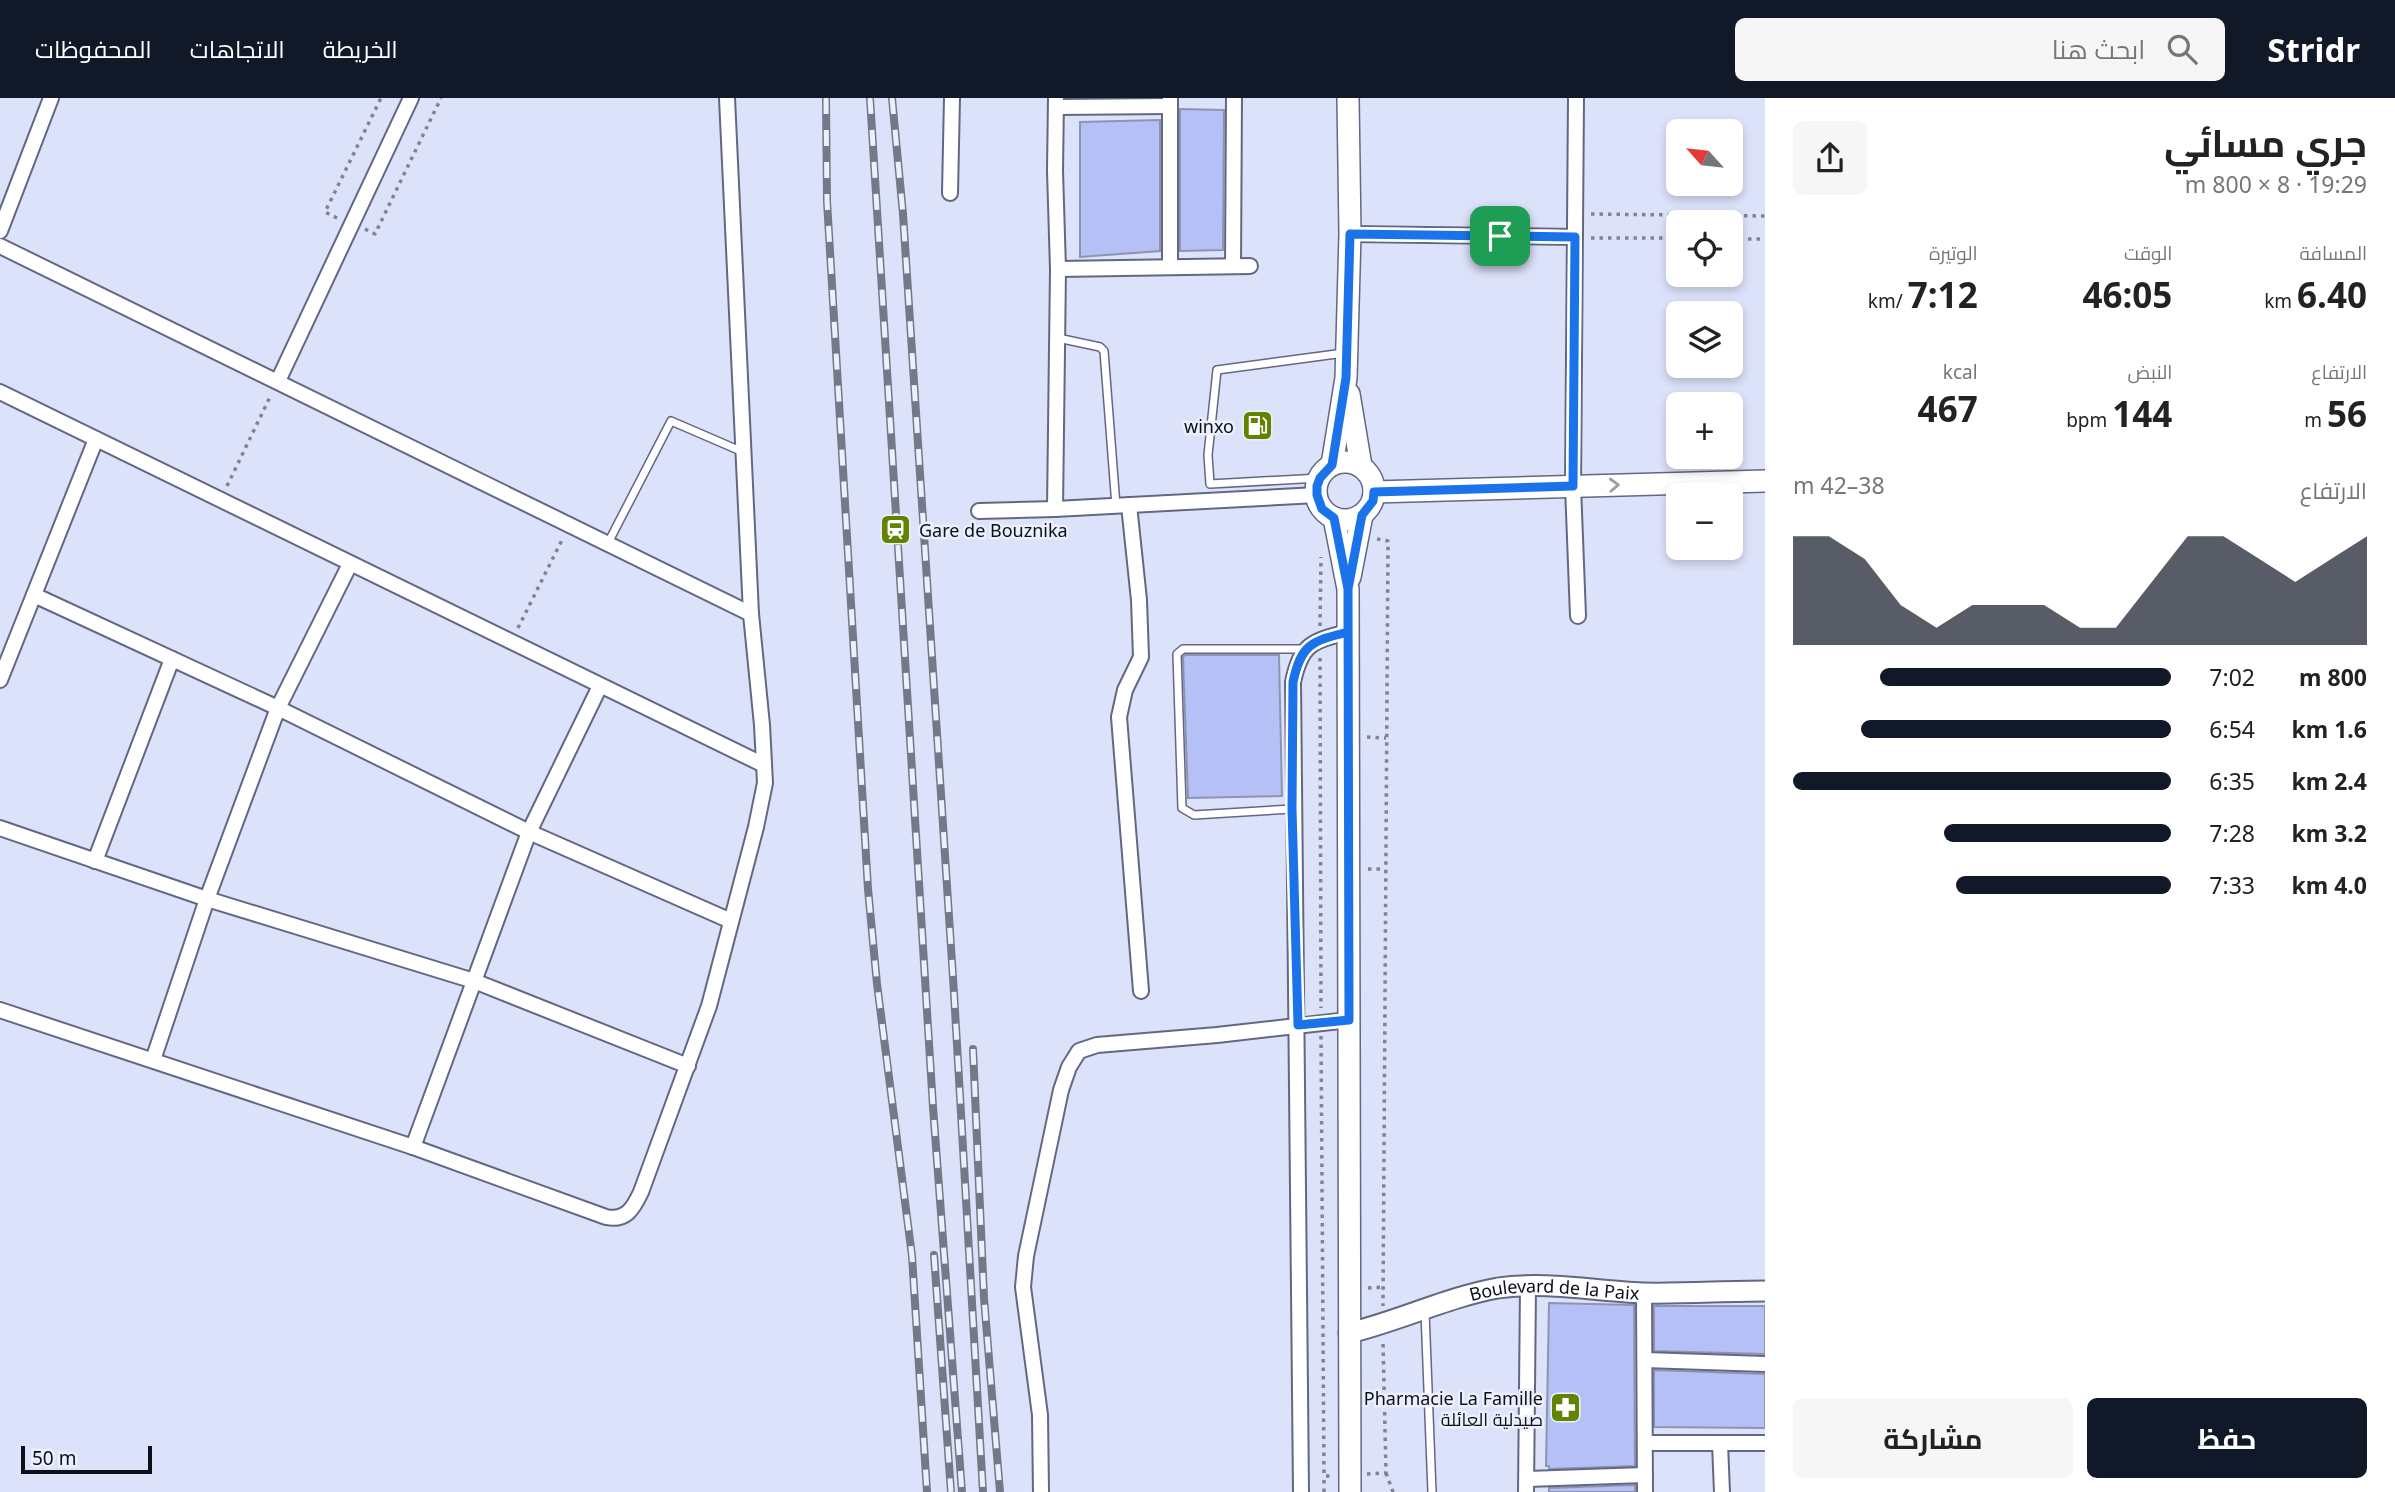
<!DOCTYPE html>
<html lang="ar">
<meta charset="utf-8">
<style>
:root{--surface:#fff;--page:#f6f6f6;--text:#222;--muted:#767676;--accent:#111827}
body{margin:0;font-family:"Noto Sans",Cairo,sans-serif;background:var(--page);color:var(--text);direction:rtl;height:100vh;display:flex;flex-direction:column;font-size:26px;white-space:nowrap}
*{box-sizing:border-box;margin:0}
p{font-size:23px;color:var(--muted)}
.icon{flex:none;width:38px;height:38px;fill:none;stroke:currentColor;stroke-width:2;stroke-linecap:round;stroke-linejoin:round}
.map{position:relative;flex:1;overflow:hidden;direction:ltr}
.sheet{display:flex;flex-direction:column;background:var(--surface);width:630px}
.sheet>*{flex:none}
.needle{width:46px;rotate:297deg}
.buttons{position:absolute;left:1666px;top:21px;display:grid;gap:14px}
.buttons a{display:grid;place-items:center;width:77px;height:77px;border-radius:10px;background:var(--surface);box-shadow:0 4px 10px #0003;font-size:35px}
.scale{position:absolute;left:21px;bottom:18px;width:131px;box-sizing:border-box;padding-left:7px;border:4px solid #0d0f19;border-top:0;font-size:19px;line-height:24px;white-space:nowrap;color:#0d0f19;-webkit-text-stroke:5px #eceffc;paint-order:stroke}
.pin{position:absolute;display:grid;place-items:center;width:60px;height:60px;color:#fff;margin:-30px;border-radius:14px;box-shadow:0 4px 10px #0006}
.round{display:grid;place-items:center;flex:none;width:74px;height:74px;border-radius:10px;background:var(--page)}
.headline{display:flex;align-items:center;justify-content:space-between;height:119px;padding:0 28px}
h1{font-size:38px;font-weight:700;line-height:52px}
.metrics{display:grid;grid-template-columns:repeat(3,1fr);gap:10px;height:119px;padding:7px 28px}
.metrics div{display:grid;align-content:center}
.metrics b{font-size:35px;font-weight:700}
.metrics small{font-size:19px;font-weight:400}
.metrics p{font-size:19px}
.chart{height:196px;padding:14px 28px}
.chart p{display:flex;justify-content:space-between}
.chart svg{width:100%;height:126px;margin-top:7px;fill:var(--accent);opacity:.7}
.button{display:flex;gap:14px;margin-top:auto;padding:14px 28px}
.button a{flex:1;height:80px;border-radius:10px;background:var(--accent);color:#fff;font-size:28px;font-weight:700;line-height:80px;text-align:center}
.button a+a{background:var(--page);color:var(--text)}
ul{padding:0 28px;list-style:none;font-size:23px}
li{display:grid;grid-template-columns:112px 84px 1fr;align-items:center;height:52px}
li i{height:18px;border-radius:9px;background:var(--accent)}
header{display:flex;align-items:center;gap:42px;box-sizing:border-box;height:98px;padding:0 35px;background:var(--accent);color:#fff}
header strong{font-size:33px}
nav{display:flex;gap:38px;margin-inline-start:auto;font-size:24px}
.search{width:490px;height:63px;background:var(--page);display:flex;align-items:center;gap:18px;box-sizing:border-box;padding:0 24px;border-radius:10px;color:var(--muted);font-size:26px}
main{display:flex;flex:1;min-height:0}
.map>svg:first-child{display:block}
.building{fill:#b4c0f6;stroke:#8e94b0;stroke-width:2}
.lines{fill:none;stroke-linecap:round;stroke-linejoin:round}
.lane-casing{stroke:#626882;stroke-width:10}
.street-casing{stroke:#626882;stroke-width:18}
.secondary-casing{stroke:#626882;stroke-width:23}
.primary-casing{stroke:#626882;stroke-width:24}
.path{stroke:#7f8395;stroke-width:3.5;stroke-dasharray:3.5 5;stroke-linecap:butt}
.lane{stroke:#fff;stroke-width:7}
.street{stroke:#fff;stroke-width:14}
.secondary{stroke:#fff;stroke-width:19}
.primary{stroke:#fff;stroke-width:21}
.rail-casing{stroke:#747889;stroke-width:8}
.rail{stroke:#eceffc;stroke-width:5;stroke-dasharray:16;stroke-linecap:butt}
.oneway{stroke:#9e9fa3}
.route-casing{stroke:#fff;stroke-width:14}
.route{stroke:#1a73e8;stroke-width:9}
.labels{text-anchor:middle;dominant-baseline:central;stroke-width:5;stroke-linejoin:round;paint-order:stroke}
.poi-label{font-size:18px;fill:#0d0f19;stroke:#eceffc;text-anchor:end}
.street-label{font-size:18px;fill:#0d0f19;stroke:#eceffc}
</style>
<header>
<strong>Stridr</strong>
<div class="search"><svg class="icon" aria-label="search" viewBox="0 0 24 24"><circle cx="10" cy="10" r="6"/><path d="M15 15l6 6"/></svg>ابحث هنا</div>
<nav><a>الخريطة</a><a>الاتجاهات</a><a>المحفوظات</a></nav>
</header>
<main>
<section class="sheet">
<div class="headline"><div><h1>جري مسائي</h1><p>19:29 · 8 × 800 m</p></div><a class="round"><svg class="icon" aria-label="share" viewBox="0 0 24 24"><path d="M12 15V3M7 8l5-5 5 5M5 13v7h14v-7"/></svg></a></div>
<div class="metrics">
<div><p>المسافة</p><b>6.40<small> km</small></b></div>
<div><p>الوقت</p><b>46:05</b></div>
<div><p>الوتيرة</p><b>7:12<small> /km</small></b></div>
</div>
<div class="metrics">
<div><p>الارتفاع</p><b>56<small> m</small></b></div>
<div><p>النبض</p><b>144<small> bpm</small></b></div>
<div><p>kcal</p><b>467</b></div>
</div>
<div class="chart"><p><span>الارتفاع</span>38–42 m</p>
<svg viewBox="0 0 160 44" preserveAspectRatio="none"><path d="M0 44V6L10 6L20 14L30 30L40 38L50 30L60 30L70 30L80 38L90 38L100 22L110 6L120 6L130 14L140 22L150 14L160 6V44z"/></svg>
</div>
<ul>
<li><b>800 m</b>7:02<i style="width:77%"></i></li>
<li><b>1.6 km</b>6:54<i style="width:82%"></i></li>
<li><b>2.4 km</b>6:35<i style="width:100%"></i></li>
<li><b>3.2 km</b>7:28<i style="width:60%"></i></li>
<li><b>4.0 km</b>7:33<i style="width:57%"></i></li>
</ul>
<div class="button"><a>حفظ</a><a>مشاركة</a></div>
</section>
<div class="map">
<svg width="1765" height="1394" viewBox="0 0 1765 1394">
<rect width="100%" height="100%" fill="#dce2fa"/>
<g class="building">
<path d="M 1180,11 L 1224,12 L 1223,152 L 1180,153 Z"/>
<path d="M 1160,22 L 1160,153 L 1080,159 L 1080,24 Z"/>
<path d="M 1185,557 L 1279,557 L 1282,698 L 1188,700 L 1183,559 Z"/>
<path d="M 1549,1205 L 1634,1207 L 1635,1368 L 1549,1371 L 1549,1368 L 1546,1368 Z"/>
<path d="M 1654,1208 L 1765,1208 L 1765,1256 L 1654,1253 Z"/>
<path d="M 1654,1272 L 1765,1276 L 1765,1330 L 1654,1329 Z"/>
<path d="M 1635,1387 L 1635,1394 L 1549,1394 L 1549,1390 Z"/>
</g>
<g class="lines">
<defs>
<g id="lane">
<path d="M 1058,240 L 1100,249 L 1104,253 L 1116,408"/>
<path d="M 1320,380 L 1210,386 L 1208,357 L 1217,272 L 1344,255"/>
<path d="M 608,445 L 671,323 L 743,354"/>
<path d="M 1292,711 L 1194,717 L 1182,710 L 1177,556 L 1183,551 L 1305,551"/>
<path d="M 1425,1214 L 1432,1394"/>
</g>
<g id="street">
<path d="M 1170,0 L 1170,169"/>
<path d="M 1576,0 L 1573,388 L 1578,518"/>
<path d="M 1056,9 L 1170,8"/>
<path d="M 950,95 L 952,0"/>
<path d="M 0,133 L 51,0"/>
<path d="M 1350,136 L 1575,139"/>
<path d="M 0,148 L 751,516"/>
<path d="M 1233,168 L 1234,0"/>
<path d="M 1058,171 L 1250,168"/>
<path d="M 278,283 L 411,0"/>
<path d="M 0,294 L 764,667"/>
<path d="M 1129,407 L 1139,502 L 1141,559 L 1125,592 L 1119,619 L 1141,893"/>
<path d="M 1055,411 L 1058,171 L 1055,73 L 1056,0"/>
<path d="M 979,413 L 1055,411 L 1317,397"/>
<path d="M 34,497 L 278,610 L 529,734 L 731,823"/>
<path d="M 0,582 L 96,341"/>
<path d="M 0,730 L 207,801 L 474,883 L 688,968"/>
<path d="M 95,763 L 172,561"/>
<path d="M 0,912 L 413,1049 L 606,1119 C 626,1123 633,1111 641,1094 L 709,908 L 756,729 L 765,685 L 762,627 L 751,516 L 727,0"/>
<path d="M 153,962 L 207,801 L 278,610 L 350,466"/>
<path d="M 413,1049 L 529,734 L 600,588"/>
<path d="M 1644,1195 L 1645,1394"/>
<path d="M 1645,1262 L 1765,1266"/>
<path d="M 1645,1345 L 1765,1345"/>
<path d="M 1720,1346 L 1722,1394"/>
<path d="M 1527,1381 L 1645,1377"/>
<path d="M 1041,1394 L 1040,1317 L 1023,1189 L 1026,1158 L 1061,992 L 1069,969 L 1079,953 L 1097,947 L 1217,937 L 1349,922"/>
<path d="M 1301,1394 L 1293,584 C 1301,546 1312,543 1348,534"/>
<path d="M 1526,1394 L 1528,1188"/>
</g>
<g id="secondary">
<path id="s1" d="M 1349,1235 C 1399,1223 1448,1199 1498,1190 C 1545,1183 1595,1193 1642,1195 C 1683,1196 1724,1193 1765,1193"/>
</g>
<g id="primary">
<path d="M 1349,296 L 1361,368"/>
<circle cx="1345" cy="393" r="29"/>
<path d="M 1332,367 L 1346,280 L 1350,136 L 1348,0"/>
<path d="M 1374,394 L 1765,383"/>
<path d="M 1334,420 L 1348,491 L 1350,1394"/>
<path d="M 1350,479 L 1362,417"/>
</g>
</defs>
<use href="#lane" class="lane-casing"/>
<use href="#street" class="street-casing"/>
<use href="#secondary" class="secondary-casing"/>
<use href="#primary" class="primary-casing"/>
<g class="path">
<path d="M 1591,116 L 1765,118"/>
<path d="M 337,120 L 325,114 L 381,0"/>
<path d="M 365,131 L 375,136 L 441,0"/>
<path d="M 1591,140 L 1678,140"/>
<path d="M 1731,141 L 1765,141"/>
<path d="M 227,388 L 271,297"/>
<path d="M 1377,441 L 1388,443 L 1383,1208"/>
<path d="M 1320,528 L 1321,459"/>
<path d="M 518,530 L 563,440"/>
<path d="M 1320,560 L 1321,910"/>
<path d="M 1367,639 L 1386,640"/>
<path d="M 1368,771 L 1385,771"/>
<path d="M 1321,938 L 1324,1378 L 1332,1378"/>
<path d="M 1368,1190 L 1383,1189"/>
<path d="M 1386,1375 L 1393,1394"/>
<path d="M 1367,1376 L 1386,1375 L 1383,1244"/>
<path d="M 1324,1394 L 1324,1379"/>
</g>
<use href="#lane" class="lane"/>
<use href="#street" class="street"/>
<use href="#secondary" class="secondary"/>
<use href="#primary" class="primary"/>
<defs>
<g id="rail">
<path d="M 826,0 L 827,103 L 868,791 L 877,886 L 912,1158 L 927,1394"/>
<path d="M 870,0 L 933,1009 L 962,1394"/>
<path d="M 892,0 L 903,116 L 954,895 L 983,1394"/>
<path d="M 973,951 L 984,1200 L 1000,1394"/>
<path d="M 934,1157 L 951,1394"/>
</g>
</defs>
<use href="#rail" class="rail-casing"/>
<use href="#rail" class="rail"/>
</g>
<defs><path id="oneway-chevron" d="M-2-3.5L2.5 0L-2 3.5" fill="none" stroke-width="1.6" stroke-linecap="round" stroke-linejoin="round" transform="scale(1.75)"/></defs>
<use class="oneway" href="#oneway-chevron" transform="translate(1614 387) rotate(-2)"/>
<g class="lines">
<defs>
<path id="route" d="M 1500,138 L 1350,136 L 1346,280 L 1332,367 L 1320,380 L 1317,388 L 1317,397 L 1322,411 L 1334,420 L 1348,491 L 1349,922 L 1298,927 L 1292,711 L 1293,584 C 1301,546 1312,543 1348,534 L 1348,491 L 1362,417 L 1373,403 L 1374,394 L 1573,388 L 1575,139 L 1500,138"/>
</defs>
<use href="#route" class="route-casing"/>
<use href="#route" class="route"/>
</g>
<defs>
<symbol id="fuel-square" viewBox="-11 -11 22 22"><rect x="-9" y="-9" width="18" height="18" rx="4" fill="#618400" stroke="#eceffc"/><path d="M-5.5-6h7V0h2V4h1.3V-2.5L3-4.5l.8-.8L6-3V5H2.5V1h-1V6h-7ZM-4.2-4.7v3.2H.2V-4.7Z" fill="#fff"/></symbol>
<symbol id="station-square" viewBox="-11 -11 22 22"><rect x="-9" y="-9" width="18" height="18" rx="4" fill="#618400" stroke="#eceffc"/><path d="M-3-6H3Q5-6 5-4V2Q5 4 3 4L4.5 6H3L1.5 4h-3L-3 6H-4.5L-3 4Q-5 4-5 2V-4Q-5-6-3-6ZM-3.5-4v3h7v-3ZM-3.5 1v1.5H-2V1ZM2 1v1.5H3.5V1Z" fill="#fff"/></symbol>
<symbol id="pharmacy-square" viewBox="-11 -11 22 22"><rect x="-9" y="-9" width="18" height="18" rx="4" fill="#618400" stroke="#eceffc"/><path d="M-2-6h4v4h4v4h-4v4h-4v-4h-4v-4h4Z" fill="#fff"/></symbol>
</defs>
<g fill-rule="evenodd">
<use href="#fuel-square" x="1240" y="310" width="35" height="35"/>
<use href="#station-square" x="878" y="414" width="35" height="35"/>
<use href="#pharmacy-square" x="1548" y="1292" width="35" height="35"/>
</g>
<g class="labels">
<g class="poi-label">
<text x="1234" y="328">winxo</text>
<text x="919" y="432" text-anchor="start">Gare de Bouznika</text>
<text x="1543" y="1300">Pharmacie La Famille<tspan x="1543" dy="21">صيدلية العائلة</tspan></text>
</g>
<g class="street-label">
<text stroke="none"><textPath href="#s1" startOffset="212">Boulevard de la Paix</textPath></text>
</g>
</g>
</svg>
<div class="buttons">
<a><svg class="needle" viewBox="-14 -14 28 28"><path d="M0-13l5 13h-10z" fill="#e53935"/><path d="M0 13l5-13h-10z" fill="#767676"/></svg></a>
<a><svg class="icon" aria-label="locate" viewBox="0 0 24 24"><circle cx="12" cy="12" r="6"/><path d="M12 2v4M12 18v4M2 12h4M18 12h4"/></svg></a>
<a><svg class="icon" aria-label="layers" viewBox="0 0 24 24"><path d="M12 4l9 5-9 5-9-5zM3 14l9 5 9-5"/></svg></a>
<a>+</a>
<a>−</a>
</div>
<div class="scale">50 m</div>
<div class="pin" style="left:1500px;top:138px;background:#1e9e55"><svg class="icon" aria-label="arrive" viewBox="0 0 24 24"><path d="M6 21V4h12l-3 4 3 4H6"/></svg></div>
</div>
</main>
